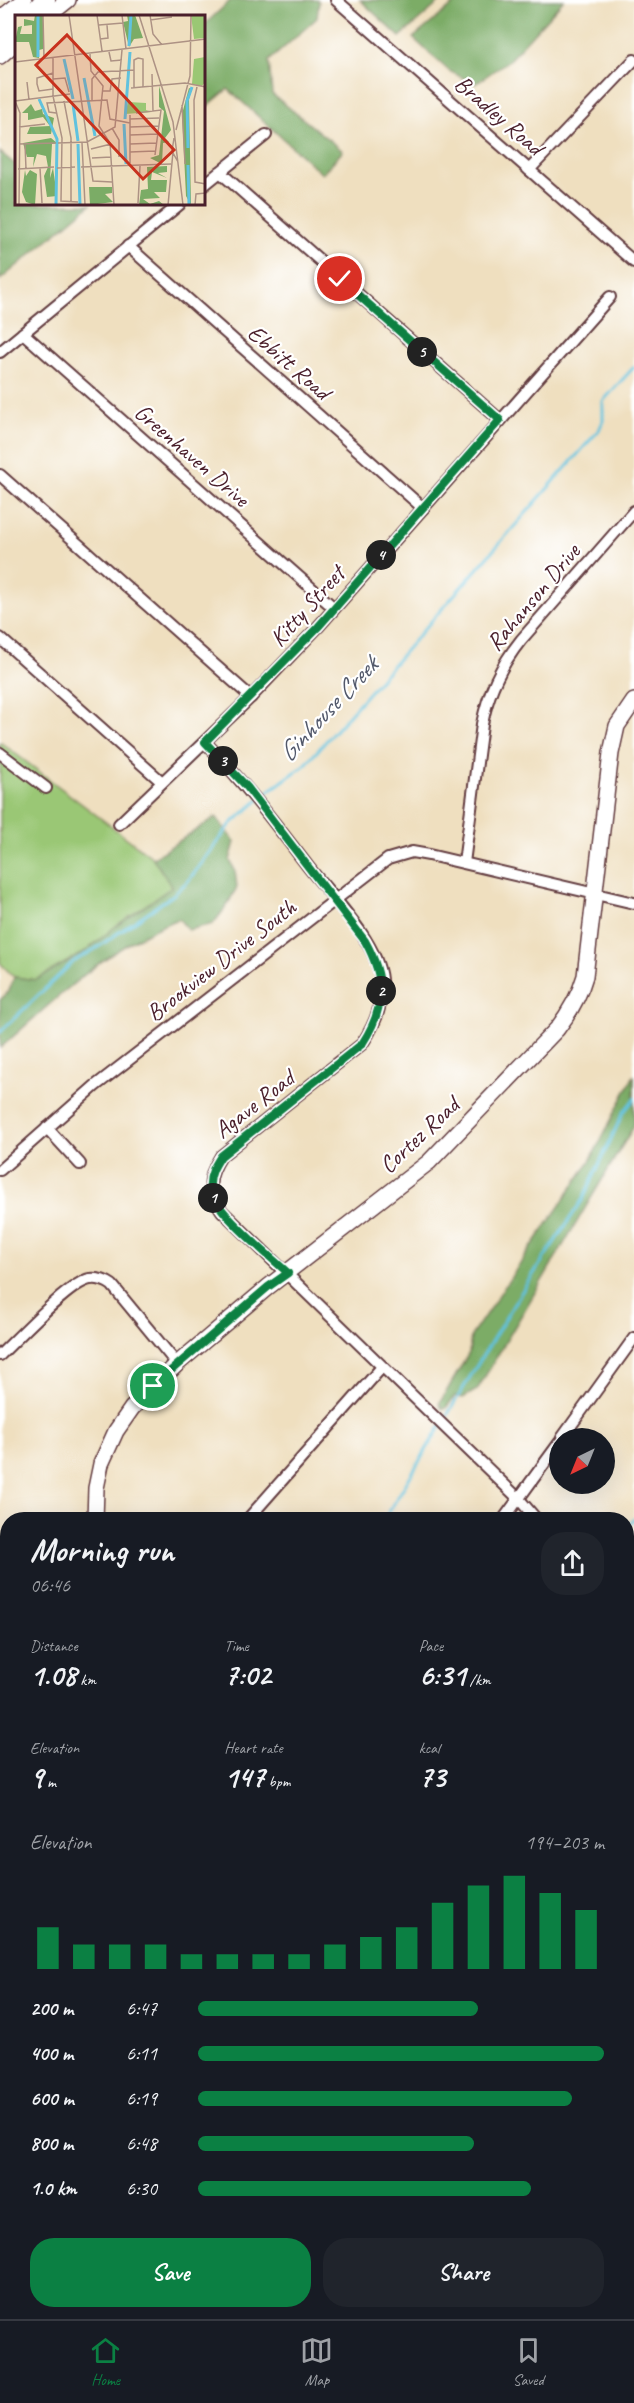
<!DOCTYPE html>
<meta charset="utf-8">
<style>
:root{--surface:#171b24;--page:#20242c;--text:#f1f3f6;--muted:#9ea1a6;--line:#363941;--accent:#0b8043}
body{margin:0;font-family:Caveat,sans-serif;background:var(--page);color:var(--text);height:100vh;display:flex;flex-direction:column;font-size:22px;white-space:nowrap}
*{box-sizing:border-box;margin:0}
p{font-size:20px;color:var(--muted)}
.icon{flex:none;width:33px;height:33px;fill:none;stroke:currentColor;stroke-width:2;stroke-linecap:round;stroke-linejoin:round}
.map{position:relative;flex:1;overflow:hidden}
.drawer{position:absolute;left:0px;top:1512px;width:634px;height:807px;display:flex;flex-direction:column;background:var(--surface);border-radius:24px 24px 0 0;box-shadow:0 6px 24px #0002}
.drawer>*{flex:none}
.needle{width:39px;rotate:223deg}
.fabs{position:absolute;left:549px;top:1428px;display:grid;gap:12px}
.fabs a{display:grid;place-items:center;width:66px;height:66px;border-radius:50%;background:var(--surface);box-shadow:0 6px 24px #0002;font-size:30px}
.pin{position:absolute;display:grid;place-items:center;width:51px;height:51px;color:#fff;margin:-26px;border:3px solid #fff;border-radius:50%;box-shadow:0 2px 6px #0007}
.km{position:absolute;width:30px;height:30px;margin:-15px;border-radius:50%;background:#222;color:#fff;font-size:16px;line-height:30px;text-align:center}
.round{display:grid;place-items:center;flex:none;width:63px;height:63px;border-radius:24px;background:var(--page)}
.overview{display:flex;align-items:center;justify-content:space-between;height:102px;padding:0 30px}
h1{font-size:33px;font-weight:800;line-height:45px}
.stats{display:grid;grid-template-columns:repeat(3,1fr);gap:9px;height:102px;padding:6px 30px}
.stats div{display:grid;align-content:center}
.stats b{font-size:30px;font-weight:800}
.stats small{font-size:16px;font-weight:400}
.stats p{font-size:16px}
.chart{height:168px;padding:12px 30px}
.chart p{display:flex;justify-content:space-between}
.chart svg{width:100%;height:108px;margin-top:6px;stroke:var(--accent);stroke-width:6}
.cta{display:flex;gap:12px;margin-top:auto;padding:12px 30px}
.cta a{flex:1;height:69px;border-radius:24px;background:var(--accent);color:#fff;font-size:24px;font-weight:800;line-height:69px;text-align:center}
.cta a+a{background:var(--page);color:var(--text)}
ul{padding:0 30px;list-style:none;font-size:20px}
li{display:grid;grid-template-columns:96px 72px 1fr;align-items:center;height:45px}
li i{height:15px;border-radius:8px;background:var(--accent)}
.tabs{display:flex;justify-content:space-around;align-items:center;height:84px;border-top:2px solid var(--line);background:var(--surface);font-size:16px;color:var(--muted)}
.tabs a{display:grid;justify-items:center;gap:3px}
.tabs .on{color:var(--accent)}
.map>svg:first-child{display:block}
.green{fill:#9ac774;stroke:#727350;stroke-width:1.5}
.forest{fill:#7bac66;stroke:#626648;stroke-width:1.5}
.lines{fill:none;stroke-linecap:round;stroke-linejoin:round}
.stream{stroke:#60c2de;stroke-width:3}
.street-casing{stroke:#633c41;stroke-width:14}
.secondary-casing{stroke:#633c41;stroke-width:18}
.highway-casing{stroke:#633c41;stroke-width:22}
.street{stroke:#fff;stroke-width:10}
.secondary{stroke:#fff;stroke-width:15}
.highway{stroke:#fff;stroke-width:20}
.route-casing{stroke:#fff;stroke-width:12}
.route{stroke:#0b8043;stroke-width:8}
.labels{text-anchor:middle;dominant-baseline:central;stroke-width:4.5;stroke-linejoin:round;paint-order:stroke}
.street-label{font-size:24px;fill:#4a1f2b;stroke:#fff}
.water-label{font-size:26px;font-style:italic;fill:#52586a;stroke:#fff}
.inset-river{fill:none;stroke:#60c2de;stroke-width:3}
.inset-road{fill:none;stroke:#ad9284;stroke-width:1.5}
.view{fill:#c8321e;fill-opacity:0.15;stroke:#c8321e;stroke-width:3}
.inset-edge{fill:none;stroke:#4a1f2b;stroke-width:3}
</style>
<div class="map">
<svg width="634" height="2319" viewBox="0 0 634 2319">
<rect width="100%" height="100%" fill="#fff"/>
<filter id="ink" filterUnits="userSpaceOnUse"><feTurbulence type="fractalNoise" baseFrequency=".0167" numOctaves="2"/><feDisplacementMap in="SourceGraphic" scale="12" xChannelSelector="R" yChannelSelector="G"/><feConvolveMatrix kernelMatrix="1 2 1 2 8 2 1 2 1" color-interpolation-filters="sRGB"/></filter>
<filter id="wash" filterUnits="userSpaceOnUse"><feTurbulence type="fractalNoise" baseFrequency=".008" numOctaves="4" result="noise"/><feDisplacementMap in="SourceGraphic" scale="24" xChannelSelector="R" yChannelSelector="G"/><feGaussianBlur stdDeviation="1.35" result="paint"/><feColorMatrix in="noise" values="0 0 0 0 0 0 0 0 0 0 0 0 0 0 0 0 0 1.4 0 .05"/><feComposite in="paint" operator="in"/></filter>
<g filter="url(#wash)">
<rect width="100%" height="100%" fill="#efdfbf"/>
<path class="green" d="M 0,742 L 153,858 L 172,887 L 116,926 L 86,951 L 36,980 L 14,977 L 0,963 Z"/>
<g class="forest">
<path d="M 231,0 L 317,0 L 319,2 L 317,18 L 269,61 L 272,94 L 343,151 L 322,174 L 228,89 L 204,109 L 204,25 Z"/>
<path d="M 360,0 L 442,0 L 400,37 Z"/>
<path d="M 459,0 L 564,0 L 509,60 L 475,84 L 449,71 L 413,38 Z"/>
<path d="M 0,152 L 16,165 L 16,204 L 91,204 L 0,280 Z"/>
<path d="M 216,817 L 235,842 L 230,860 L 235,871 L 237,887 L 226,907 L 213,924 L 188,930 L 179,919 C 109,944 56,1000 0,1048 L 0,1000 L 9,991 L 14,977 L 36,980 L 86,951 L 116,926 L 172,887 L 153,858 Z"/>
<path d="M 634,1075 L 634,1126 L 477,1390 L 463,1398 L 455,1396 L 445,1409 L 442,1409 L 439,1404 L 469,1353 L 471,1336 L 590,1161 Z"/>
<path d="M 199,2312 L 257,2312 L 267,2319 L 204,2319 Z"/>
</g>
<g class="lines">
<g class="stream">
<path d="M 0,1032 L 73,962 L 95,949 L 173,895 L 188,881 L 231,824 L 269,791 L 305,765 L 599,430 L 603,421 L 603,401 L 634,367"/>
<path d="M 384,1520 L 517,1299 L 583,1199 L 623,1113 L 634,1099"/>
<path d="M 627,1527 L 634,1519"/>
<path d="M 627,2262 L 634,2257"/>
<path d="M 585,2319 L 590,2312"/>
</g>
</g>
</g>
<g filter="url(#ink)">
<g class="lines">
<defs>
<g id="street">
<path d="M 336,0 L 634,262"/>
<path d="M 529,170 L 634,60"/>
<path d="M 220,172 L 500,420"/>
<path d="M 204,185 L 266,135"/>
<path d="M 128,246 L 423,508"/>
<path d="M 23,333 L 334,608"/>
<path d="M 0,352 L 180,204"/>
<path d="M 0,475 L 251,697"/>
<path d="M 0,638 L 162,782"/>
<path d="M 205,742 C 244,782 277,826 310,869 C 333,898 378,943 381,980 C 384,1004 375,1025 362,1044 L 221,1156 C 207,1178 207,1190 222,1211 L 519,1499 L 537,1520"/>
<path d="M 0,753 L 46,788"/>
<path d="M 119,824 L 251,697 L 318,627 L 610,297"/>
<path d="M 464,863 L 482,724 C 488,692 501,665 521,640 L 634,511"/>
<path d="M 47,1128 L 80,1164"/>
<path d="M 0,1170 L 95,1086 L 388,859 L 412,852 L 429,855 L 634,903"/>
<path d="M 0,1355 C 17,1339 70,1282 90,1279 C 99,1278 106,1281 112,1285 L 177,1364"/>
<path d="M 562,1438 L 634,1338"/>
<path d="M 247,1520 L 382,1367"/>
<path d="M 503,1520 L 560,1442"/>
<path d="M 627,1592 L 634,1597"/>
<path d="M 0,1595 L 8,1600"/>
<path d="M 627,1696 L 634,1701"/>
<path d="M 627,1784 L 634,1789"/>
<path d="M 627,1962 L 634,1954"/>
<path d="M 627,1993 L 634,1998"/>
<path d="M 627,2059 L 634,2064"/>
<path d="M 627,2108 L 634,2113"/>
<path d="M 479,2319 L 486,2312"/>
</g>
<g id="secondary">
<path d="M 48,16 L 68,0"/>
<path d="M 0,19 L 24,0"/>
<path d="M 0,56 L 16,42"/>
<path d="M 95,1520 L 96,1488 L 101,1464 L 116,1431 L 132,1408 L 177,1364 L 268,1287 L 429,1162 L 557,1029 C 570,1012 579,997 585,976 L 611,753 L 617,726 L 634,701"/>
<path d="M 0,1812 L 8,1804"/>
<path d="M 0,2208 L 8,2198"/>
</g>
<g id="highway">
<path d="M 28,16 L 37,10 L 45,0"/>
<path d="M 0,39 L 16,25"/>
<path d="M 0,1925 L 8,1931"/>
<path d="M 0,1949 L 8,1954"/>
<path d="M 499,2312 L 510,2319"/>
<path d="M 531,2312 L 541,2319"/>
</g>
</defs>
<use href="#street" class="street-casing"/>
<use href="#secondary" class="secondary-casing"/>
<use href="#highway" class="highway-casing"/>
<use href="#street" class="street"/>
<use href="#secondary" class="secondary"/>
<use href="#highway" class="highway"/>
</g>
</g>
<g class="lines" filter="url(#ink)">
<defs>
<path id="route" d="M 153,1386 L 268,1287 L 288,1273 C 269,1255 213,1211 210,1187 C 209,1175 215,1165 221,1156 L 362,1044 C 386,1007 386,979 365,941 L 247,787 L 205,742 L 318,627 L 500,420 L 340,279"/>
</defs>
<use href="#route" class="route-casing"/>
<use href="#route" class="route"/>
</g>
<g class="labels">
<g class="street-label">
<text transform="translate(499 115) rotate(41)">Bradley Road</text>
<text transform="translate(289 362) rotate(41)">Ebbitt Road</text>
<text transform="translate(192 455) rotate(41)">Greenhaven Drive</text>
<text transform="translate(533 597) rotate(-50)">Rahanson Drive</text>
<text transform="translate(307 606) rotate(-48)">Kitty Street</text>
<text transform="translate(221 960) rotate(-38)">Brookview Drive South</text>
<text transform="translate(254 1104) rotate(-38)">Agave Road</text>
<text transform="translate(419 1135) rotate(-43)">Cortez Road</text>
</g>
<g class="water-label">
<text transform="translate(328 709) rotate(-47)">Ginhouse Creek</text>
</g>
</g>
<g transform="translate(15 15)">
<rect width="190" height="190" fill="#efdfbf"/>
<path d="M 176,0 L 190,0 L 190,23 L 179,24 ZM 190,42 L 190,67 L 187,71 L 177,69 L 179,44 ZM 113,87 L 131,88 L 131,95 L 137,97 L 110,99 Z" fill="#9ac774"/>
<path d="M 20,0 L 28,0 L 28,34 L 24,35 L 24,43 L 18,42 L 14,27 L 0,27 L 3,12 L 7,11 L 5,19 L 17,19 L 17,10 L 9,11 L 9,4 L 19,6 ZM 112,0 L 120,0 L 128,23 L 119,24 L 114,32 L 108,7 L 113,6 ZM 144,71 L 156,115 L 150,123 L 154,127 L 148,128 L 147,149 L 135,143 L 144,140 L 149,96 L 144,92 ZM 174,73 L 177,74 L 174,84 L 176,190 L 171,181 L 167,99 ZM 16,89 L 20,96 L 27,94 L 28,99 L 39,103 L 36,119 L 12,119 L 15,112 L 35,111 L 28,102 L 13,105 L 13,98 L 7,98 ZM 36,123 L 42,128 L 37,129 L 35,163 L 38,153 L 42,181 L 32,182 L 29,161 L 33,152 L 31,141 L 22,139 L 18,152 L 19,142 L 12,142 L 8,128 ZM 152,151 L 152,157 L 143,158 L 152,163 L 137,157 L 136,165 L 152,165 L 151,177 L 139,177 L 145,183 L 128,184 L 135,189 L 144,186 L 149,190 L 124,190 L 126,175 L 133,174 L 132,152 ZM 10,155 L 11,161 L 15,155 L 22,159 L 20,190 L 11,187 L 7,177 ZM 74,172 L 97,172 L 97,178 L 90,179 L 98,187 L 75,190 Z" fill="#7bac66"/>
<path class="inset-river" d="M 23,0 L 23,42M 114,31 L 116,0M 49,44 L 58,84M 69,63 L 80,121M 24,84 L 42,124 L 41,190M 58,89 L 63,126M 110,104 L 115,37M 109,109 L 111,149M 63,129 L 65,190M 173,133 L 172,86 L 177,72M 173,150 L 174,190"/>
<path class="inset-road" d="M 28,0 L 29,43M 54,0 L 78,166 L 97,167M 82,0 L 87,36M 107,0 L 111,34M 124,0 L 158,107 L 168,190M 135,0 L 138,19 L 147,30M 135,5 L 157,2M 84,10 L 108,8M 85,24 L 93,23 L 92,10M 94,37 L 96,46 L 107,45M 75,39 L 76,56 L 88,71 L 84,111 L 95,128 L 99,190M 38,43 L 38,81 L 47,123 L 46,186 L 63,187M 123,43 L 128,44 L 128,72M 0,47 L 191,24M 38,58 L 22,63 L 22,69 L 24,76 L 38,74M 137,59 L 138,96M 38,64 L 50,63 L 54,77M 12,67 L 14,85M 182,72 L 179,85 L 180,167 L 191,169M 116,73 L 170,68 L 191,72M 119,73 L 119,45 L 123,43M 88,76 L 95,76 L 97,64 L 106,63M 77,85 L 77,64 L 83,57 L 119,55M 0,86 L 5,98 L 4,190M 0,86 L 55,79M 49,86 L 56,123 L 56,187M 167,90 L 170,149M 41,98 L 34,97 L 32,88 L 92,85 L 95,104 L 115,108M 121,98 L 146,95 L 140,140M 115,100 L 115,148M 115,104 L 144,103M 4,112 L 30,109M 115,112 L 144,111M 97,113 L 104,125 L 104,142M 161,115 L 175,61 L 176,0M 115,120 L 143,119M 159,123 L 157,136 L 163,147M 43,128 L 72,127 L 100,112 L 107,35M 67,128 L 70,190M 4,129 L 41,128M 10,129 L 11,154M 115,129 L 141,128M 76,134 L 96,129M 115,137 L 140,136M 77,143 L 96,142M 66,152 L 156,149M 25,153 L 27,188M 42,153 L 60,152M 3,154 L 39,152M 123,188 L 125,151M 153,190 L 158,137M 180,190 L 181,179 L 191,178"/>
<path class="view" d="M 52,20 L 159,135 L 128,164 L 21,50 Z"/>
<rect width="190" height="190" class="inset-edge"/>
</g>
</svg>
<div class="fabs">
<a><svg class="needle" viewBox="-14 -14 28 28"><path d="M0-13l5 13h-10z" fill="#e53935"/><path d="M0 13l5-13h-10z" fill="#9ea1a6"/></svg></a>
</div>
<div class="pin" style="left:153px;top:1386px;background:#1e9e55"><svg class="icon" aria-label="arrive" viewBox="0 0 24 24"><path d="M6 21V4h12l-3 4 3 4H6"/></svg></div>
<div class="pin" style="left:340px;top:279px;background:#d93025"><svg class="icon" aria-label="check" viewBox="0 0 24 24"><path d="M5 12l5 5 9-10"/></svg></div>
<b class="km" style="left:213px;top:1198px">1</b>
<b class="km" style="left:381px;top:991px">2</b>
<b class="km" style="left:223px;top:761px">3</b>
<b class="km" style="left:381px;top:555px">4</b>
<b class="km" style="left:422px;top:352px">5</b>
<section class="drawer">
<div class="overview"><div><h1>Morning run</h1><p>06:46</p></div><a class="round"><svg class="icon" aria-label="share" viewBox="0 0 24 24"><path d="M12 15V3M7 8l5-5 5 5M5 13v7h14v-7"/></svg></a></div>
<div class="stats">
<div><p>Distance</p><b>1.08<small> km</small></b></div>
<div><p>Time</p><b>7:02</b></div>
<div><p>Pace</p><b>6:31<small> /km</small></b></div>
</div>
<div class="stats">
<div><p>Elevation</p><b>9<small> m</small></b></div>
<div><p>Heart rate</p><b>147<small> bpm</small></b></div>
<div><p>kcal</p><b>73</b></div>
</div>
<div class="chart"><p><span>Elevation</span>194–203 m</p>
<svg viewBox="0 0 160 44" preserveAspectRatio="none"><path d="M5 44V27M15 44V34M25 44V34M35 44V34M45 44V38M55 44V38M65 44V38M75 44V38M85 44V34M95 44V31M105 44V27M115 44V17M125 44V10M135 44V6M145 44V13M155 44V20"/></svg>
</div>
<ul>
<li><b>200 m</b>6:47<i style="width:69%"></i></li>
<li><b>400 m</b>6:11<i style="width:100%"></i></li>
<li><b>600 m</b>6:19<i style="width:92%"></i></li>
<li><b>800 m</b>6:48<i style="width:68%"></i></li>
<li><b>1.0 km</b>6:30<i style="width:82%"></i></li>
</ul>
<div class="cta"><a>Save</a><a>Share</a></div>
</section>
</div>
<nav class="tabs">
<a class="on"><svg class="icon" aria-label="home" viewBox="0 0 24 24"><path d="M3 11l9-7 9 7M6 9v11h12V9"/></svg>Home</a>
<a><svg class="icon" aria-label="map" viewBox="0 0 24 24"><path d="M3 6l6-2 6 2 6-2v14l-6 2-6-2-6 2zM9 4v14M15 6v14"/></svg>Map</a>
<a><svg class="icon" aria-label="saved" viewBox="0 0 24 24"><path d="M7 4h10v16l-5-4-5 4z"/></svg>Saved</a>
</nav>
